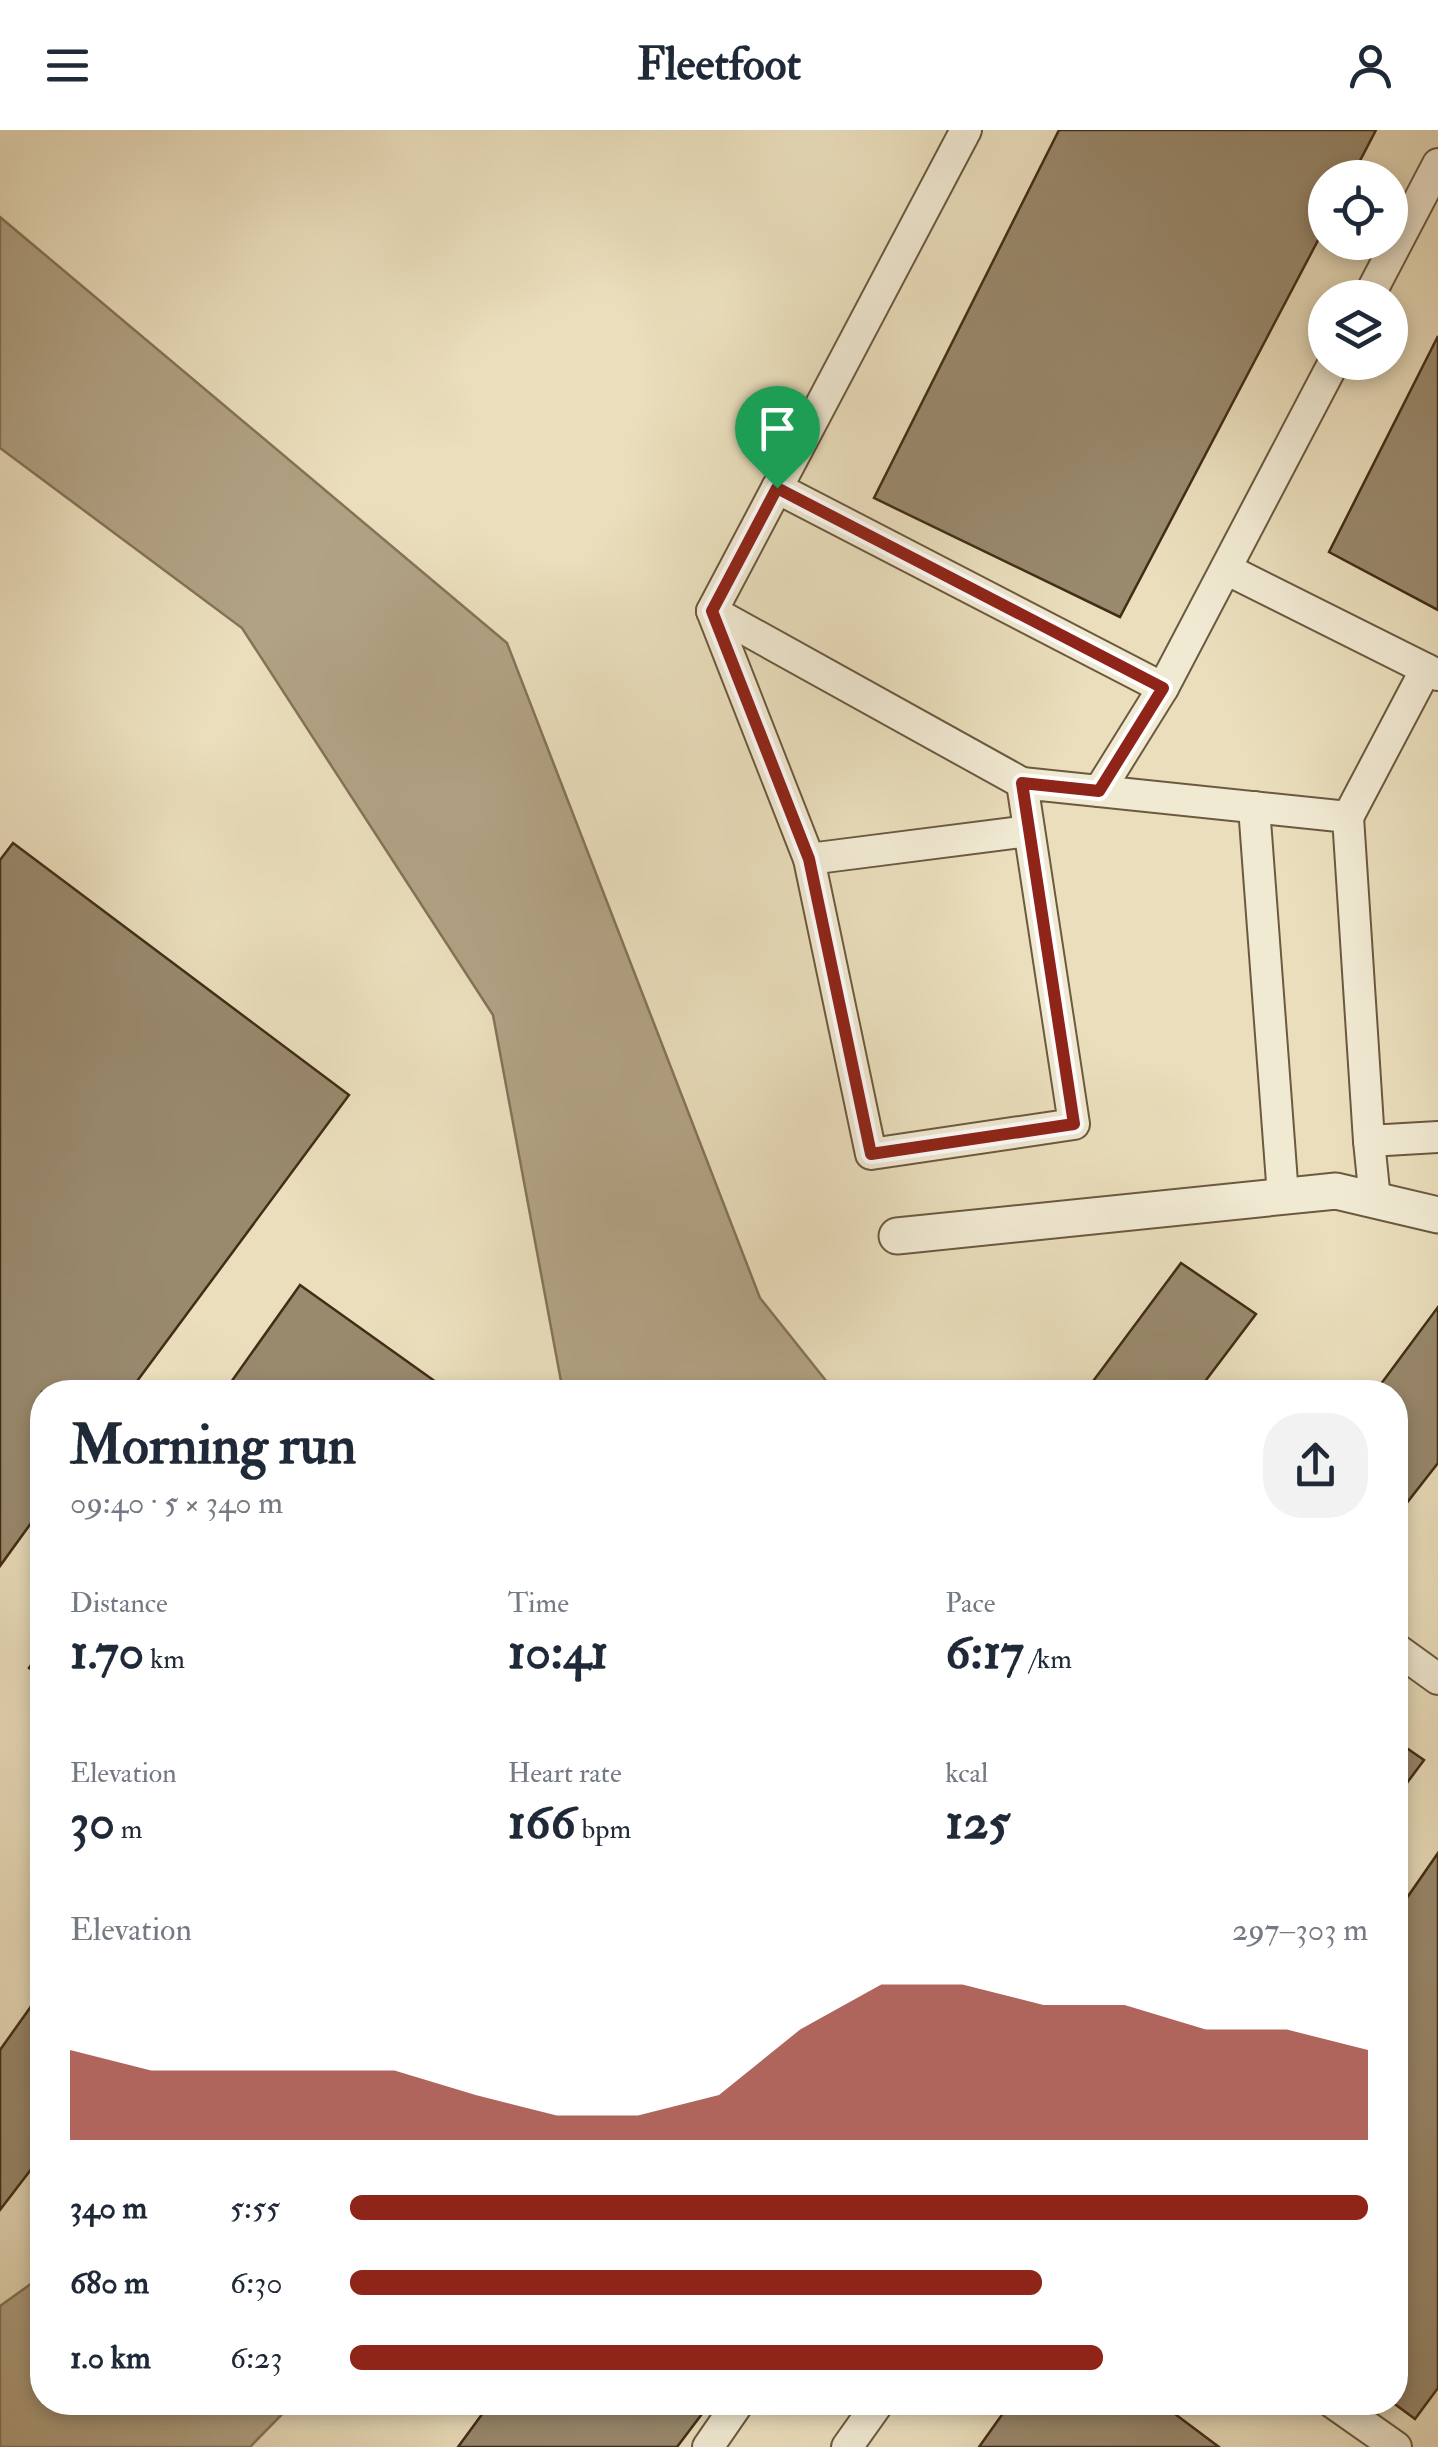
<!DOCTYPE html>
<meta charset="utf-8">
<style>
:root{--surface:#fff;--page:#f2f2f3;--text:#1f2937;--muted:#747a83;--accent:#8f2418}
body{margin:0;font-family:"IM FELL Double Pica",serif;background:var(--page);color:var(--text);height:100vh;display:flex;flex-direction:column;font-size:38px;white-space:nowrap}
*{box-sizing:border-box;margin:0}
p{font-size:32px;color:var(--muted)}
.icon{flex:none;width:55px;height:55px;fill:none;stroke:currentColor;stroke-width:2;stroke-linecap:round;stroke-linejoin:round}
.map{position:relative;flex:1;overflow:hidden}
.panel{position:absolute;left:30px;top:1250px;width:1378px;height:1035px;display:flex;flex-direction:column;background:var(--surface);border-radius:40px;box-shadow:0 5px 15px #0003}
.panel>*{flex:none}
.controls{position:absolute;left:1308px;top:30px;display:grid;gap:20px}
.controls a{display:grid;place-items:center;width:100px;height:100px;border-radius:50%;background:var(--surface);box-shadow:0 5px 15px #0003;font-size:50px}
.pin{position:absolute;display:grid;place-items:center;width:85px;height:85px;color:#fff;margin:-102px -42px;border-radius:50% 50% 50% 0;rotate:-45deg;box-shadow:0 0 10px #0007}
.pin .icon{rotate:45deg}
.round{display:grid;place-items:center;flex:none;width:105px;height:105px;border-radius:40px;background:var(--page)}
.summary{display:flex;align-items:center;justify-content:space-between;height:170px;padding:0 40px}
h1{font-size:55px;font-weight:700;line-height:75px}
.stats{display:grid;grid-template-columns:repeat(3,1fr);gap:15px;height:170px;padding:10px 40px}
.stats div{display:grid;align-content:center}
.stats b{font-size:50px;font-weight:700}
.stats small{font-size:28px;font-weight:400}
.stats p{font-size:28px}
.chart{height:280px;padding:20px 40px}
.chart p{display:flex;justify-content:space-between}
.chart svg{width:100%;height:180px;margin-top:10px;fill:var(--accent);opacity:.7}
ul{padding:0 40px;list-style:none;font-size:32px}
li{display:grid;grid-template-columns:160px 120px 1fr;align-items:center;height:75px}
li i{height:25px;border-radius:12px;background:var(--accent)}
header{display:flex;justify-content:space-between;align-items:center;height:130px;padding:0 40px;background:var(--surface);font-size:45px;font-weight:700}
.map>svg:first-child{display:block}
.water{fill:#b1a284;stroke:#857358;stroke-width:2.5}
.building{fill:#99896d;stroke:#422d17;stroke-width:2.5}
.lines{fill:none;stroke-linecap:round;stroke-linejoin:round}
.minor-casing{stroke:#6c5940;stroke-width:34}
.tertiary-casing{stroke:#6c5940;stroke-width:39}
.minor{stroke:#f1ead3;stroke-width:30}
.tertiary{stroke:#f1ead3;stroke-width:35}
.route-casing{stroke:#fff;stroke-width:20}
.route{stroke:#8f2418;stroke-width:12}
</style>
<header><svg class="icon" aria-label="menu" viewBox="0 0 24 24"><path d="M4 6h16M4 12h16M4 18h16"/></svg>Fleetfoot<svg class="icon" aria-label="person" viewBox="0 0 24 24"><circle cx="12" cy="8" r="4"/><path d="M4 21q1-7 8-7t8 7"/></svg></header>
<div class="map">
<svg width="1438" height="2317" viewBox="0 0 1438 2317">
<rect width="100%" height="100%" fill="#eadebc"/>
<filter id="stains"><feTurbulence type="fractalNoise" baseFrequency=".002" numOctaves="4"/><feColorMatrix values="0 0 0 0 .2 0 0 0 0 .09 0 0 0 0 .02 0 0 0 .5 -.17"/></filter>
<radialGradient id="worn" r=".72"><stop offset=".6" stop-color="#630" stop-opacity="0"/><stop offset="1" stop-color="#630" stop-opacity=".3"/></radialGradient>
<g class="water">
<path d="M 0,87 L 507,513 L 760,1168 L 835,1262 L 563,1262 L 493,885 L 242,498 L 0,318 Z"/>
<path d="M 42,2146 L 42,2272 L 293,2273 L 250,2317 L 0,2317 L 0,2176 Z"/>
</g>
<g class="building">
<path d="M 1059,0 L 1376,0 L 1351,48 L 1325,48 L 1325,97 L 1120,487 L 874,368 Z"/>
<path d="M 1438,206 L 1438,480 L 1329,422 Z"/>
<path d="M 13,713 L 349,965 L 129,1262 L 42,1262 L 42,1378 L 0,1436 L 0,730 Z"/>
<path d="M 1181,1133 L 1256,1184 L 1197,1262 L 1085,1262 Z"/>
<path d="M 300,1155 L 450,1262 L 224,1262 Z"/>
<path d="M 1438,1177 L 1438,1333 L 1395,1388 L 1395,1262 L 1375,1262 Z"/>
<path d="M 42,1519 L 42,1547 L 29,1538 Z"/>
<path d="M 1395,1610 L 1424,1630 L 1395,1669 Z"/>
<path d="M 1438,1723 L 1438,2258 L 1415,2289 L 1392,2272 L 1395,2272 L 1395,1785 Z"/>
<path d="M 42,1861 L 42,2025 L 0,2080 L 0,1920 Z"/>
<path d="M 491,2272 L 711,2272 L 677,2317 L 458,2317 Z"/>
<path d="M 1011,2272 L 1159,2272 L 1219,2317 L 979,2317 Z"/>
</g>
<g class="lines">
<defs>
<g id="minor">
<path d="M 966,0 L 712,481 L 809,729 L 871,1024 L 1074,994 L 1022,653 L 1348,687 L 1369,1011 L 1438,1007"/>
<path d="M 1368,168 L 1438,34"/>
<path d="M 777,358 L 1163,558 L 1334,232"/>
<path d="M 1226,439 L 1438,545"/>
<path d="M 712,481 L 1022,653"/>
<path d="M 1099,661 L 1163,558"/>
<path d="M 1254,677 L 1283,1066"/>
<path d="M 1348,687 L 1426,539"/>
<path d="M 809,729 L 1029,701"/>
<path d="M 1369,1011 L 1375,1070"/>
<path d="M 1395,1518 L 1438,1549"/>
<path d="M 1332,2272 L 1396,2317"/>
<path d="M 708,2317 L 739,2272"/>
<path d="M 847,2317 L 879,2272"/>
</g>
<path id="tertiary" d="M 897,1106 L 1336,1061 L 1438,1085"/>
</defs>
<use href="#minor" class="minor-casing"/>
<use href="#tertiary" class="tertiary-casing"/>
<use href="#minor" class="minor"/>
<use href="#tertiary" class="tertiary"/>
</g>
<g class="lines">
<defs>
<path id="route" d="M 777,358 L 1163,558 L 1099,661 L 1022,653 L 1074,994 L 871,1024 L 809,729 L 712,481 Z"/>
</defs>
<use href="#route" class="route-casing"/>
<use href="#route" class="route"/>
</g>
<rect width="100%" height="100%" filter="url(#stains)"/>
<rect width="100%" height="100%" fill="url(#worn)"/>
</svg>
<div class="controls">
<a><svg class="icon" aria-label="locate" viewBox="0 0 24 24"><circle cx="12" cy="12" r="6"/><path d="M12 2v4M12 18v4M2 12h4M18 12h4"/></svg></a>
<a><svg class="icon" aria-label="layers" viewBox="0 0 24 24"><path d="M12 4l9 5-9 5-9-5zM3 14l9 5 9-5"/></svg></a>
</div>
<div class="pin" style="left:777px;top:358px;background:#1e9e55"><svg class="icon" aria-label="arrive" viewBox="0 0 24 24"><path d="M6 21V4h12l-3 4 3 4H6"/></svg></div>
<section class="panel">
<div class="summary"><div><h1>Morning run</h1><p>09:40 · 5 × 340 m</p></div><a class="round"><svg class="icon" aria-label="share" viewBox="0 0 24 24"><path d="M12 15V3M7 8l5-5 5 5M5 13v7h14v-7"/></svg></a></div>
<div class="stats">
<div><p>Distance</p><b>1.70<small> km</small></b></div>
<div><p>Time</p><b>10:41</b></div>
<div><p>Pace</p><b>6:17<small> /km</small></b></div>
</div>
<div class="stats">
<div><p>Elevation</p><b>30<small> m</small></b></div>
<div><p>Heart rate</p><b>166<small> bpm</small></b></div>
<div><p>kcal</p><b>125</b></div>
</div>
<div class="chart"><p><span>Elevation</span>297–303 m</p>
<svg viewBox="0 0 160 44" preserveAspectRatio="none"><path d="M0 44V22L10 27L20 27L30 27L40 27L50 33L60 38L70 38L80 33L90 17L100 6L110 6L120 11L130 11L140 17L150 17L160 22V44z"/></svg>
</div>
<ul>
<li><b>340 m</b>5:55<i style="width:100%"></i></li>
<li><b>680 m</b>6:30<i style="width:68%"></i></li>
<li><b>1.0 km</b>6:23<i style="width:74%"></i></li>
</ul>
</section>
</div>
